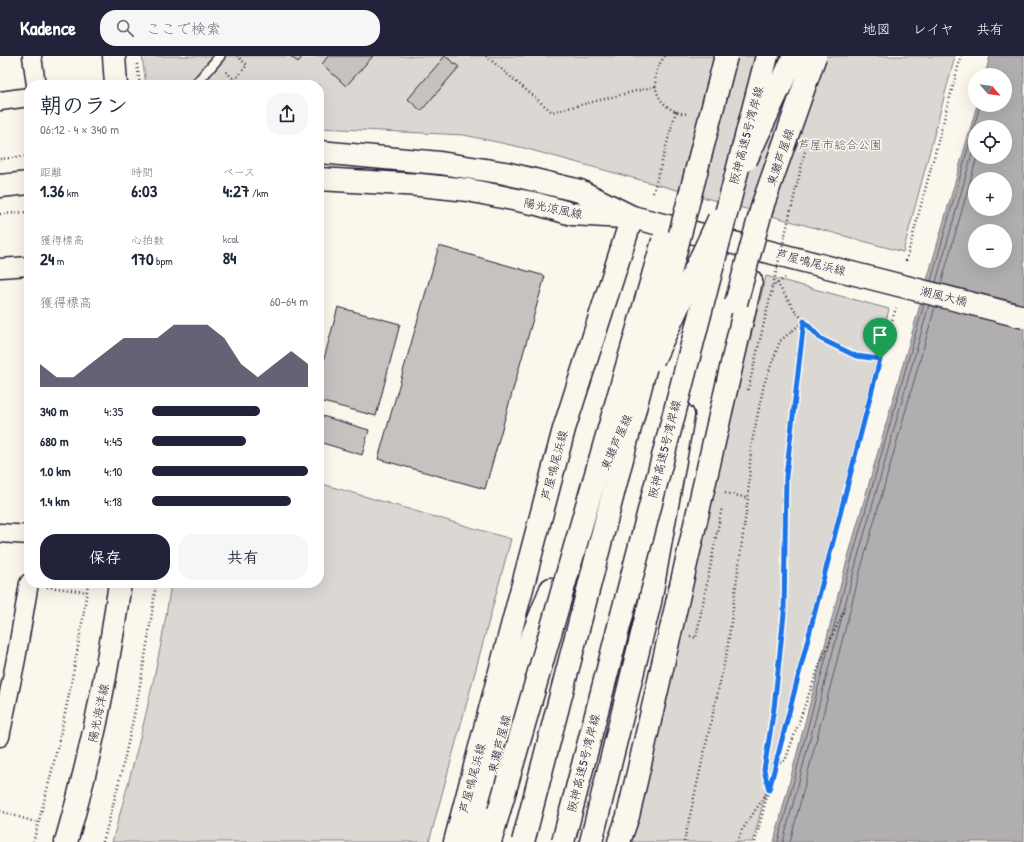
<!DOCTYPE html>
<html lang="ja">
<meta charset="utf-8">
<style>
:root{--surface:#fff;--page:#f6f6f7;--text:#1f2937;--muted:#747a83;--accent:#22223b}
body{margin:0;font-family:"Patrick Hand","Klee One",sans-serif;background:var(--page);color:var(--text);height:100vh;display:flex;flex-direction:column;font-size:15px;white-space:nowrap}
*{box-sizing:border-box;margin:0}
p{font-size:13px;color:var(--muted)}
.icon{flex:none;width:22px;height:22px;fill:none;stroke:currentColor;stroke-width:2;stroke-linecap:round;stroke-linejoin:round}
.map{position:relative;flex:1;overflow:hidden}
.details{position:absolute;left:24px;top:24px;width:300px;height:508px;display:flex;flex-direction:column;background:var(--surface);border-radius:16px;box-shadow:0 4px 16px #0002}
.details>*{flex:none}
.needle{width:26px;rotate:118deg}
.fabs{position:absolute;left:968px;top:12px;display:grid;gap:8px}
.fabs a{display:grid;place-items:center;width:44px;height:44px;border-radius:50%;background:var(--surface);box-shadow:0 4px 16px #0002;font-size:20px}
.pin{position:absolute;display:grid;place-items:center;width:34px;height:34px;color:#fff;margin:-41px -17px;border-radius:50% 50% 50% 0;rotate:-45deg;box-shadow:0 0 4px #0007}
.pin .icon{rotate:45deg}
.round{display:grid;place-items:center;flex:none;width:42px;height:42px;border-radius:16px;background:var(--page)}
.summary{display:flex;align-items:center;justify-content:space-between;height:68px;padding:0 16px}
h1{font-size:22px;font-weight:700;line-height:30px}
.figures{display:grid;grid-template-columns:repeat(3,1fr);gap:6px;height:68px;padding:4px 16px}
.figures div{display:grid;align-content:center}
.figures b{font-size:17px;font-weight:700}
.figures small{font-size:11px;font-weight:400}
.figures p{font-size:11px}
.chart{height:112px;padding:8px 16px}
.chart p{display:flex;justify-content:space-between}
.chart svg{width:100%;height:72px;margin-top:4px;fill:var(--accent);opacity:.7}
.primary-button{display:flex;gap:8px;margin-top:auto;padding:8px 16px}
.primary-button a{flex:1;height:46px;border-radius:16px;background:var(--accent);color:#fff;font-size:16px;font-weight:700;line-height:46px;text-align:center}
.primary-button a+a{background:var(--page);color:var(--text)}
ul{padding:0 16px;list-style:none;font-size:13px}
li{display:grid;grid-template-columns:64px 48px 1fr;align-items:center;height:30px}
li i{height:10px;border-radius:5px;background:var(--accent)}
header{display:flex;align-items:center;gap:24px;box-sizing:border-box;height:56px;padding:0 20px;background:var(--accent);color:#fff}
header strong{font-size:19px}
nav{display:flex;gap:22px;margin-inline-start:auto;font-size:14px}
.search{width:280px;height:36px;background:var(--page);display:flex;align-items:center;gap:10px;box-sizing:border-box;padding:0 14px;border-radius:16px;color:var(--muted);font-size:15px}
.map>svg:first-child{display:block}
.green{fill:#dbd8d3;stroke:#7e7d87}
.water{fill:#b1aeb0;stroke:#787681;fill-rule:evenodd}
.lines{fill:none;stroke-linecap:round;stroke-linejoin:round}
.shore{stroke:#5b5a6a;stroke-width:1}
.building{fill:#c6c2c0;stroke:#22223b}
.service-casing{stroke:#22223b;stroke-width:12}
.minor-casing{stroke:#22223b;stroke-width:21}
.tertiary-casing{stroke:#22223b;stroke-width:25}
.secondary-casing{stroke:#22223b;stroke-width:25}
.motorway-casing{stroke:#22223b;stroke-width:25}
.path{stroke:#22223b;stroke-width:2.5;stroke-dasharray:1 3;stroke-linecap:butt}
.service{stroke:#fbf7ec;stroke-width:9}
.minor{stroke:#fbf7ec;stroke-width:18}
.tertiary{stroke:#fbf7ec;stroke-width:22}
.secondary{stroke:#fbf7ec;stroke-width:22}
.motorway{stroke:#fbf7ec;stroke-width:22}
.secondary-bridge-casing{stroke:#22223b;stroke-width:25;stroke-linecap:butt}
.motorway-bridge-casing{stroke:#22223b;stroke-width:25;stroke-linecap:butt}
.path-bridge{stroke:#22223b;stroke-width:2.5;stroke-dasharray:1 3;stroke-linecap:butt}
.secondary-bridge{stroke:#fbf7ec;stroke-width:22}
.motorway-bridge{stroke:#fbf7ec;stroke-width:22}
.route-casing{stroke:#fff;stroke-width:8}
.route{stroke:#1a73e8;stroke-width:5}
.labels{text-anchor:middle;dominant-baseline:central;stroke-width:3;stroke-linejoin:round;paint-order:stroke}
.street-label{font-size:12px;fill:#22223b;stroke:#fbf7ec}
.park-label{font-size:12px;fill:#505061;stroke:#fbf7ec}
</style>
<header>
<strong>Kadence</strong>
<div class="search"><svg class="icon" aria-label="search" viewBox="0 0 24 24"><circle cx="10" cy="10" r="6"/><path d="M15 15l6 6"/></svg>ここで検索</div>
<nav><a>地図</a><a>レイヤ</a><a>共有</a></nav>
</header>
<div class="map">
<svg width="1024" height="786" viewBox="0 0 1024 786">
<rect width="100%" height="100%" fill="#fbf7ec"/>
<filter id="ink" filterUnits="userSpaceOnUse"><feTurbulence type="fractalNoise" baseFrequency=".025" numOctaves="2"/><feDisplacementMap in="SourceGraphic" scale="8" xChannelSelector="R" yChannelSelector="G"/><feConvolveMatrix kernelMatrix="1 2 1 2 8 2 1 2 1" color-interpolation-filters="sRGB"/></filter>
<g filter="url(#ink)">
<g class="green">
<path d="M 142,0 L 955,0 L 903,196 L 520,91 L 464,79 L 319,72 L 319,29 L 146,29 Z"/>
<path d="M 766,220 L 889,253 L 753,786 L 623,786 Z"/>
<path d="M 319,427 L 511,483 L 429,786 L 112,786 C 136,701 159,614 171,527 L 319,527 Z"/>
</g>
<path class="water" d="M 990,0 L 1024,0 L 1024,786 L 774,786 L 846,508 L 977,49 L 1005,49 L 1005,19 L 985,19 ZM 975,71 L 1005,71 L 1005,101 L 975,101 ZM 975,123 L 1005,123 L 1005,153 L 975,153 ZM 975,175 L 1005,175 L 1005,205 L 975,205 Z"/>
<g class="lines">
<g class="shore">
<path d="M 931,225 L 980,49"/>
<path d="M 936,226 L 975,87"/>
<path d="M 941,228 L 977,101"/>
<path d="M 778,786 L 850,509 L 924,248"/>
<path d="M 783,786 L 855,511 L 929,249"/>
<path d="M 790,786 L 861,512 L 935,251"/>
</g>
</g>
<g class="building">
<path d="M 290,0 L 303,0 L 298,6 Z"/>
<path d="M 328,0 L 373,0 L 346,30 L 322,8 Z"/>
<path d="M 445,0 L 459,11 L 421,55 L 408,43 Z"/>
<path d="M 439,190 L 545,220 L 485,433 L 378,403 Z"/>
<path d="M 338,251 L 400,268 L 376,360 L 319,345 L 319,321 Z"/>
<path d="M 319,359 L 369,374 L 362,399 L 319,386 Z"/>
</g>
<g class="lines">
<defs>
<path id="service" d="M 195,29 L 220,0"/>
<g id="minor">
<path d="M 32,0 L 36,29"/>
<path d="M 0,45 L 29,41"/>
<path d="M 0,212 L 29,210"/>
<path d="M 0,477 L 29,479"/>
<path d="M 0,681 L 16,603 L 29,527"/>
</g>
<g id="tertiary">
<path d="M 114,0 L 116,29"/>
<path d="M 319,96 L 440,107 L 505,117 L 580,135 L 632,161"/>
<path d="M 319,123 L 420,129 L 468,134 L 537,148 L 572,158 L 623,161"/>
<path d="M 0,130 L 29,127"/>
<path d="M 66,786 C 91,701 108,615 120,527"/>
</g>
<g id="secondary">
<path d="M 455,786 L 564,373 L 632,161 L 863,220"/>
<path d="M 474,786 L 510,645 L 532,581 L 551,533"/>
<path d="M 619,786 L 628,760 L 751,225"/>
</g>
<g id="motorway">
<path d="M 490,786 L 499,755"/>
<path d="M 591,786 L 650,546 L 683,359"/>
</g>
</defs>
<use href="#service" class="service-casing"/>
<use href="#minor" class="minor-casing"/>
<use href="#tertiary" class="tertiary-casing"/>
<use href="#secondary" class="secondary-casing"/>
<use href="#motorway" class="motorway-casing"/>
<g class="path">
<path d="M 486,0 L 552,56 L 656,30"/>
<path d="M 665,0 C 645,24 657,57 689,58"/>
<path d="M 137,8 L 140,29"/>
<path d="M 226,16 L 235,24 L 230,29"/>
<path d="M 235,24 L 247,9 L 237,0"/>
<path d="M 0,103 L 29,100"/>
<path d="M 653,137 L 676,55"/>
<path d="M 0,158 L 29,156"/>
<path d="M 906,205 L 961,0"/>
<path d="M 777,227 L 796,256 L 821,283 L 856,300 L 880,303"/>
<path d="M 771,231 L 785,222"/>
<path d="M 725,437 L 748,442"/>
<path d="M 47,531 L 87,536"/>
<path d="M 690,580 L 696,582 L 722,451"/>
<path d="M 776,707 L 785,705 L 819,610 L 843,556"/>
<path d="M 0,755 L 38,767"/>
<path d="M 33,786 C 57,701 76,614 88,527"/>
<path d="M 103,786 C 127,701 145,614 156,527"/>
<path d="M 684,786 L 727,595 L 748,442 L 751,391 L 764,328 L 780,285 L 804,265"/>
<path d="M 738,786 L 742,774 L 769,734 L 764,713 L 774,652 L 784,558 L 786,420 L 804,265"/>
<path d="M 755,786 L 880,303 L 896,252"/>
</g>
<use href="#service" class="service"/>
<use href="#minor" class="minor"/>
<use href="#tertiary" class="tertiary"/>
<use href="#secondary" class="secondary"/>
<use href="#motorway" class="motorway"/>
<defs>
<g id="secondary-bridge">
<path d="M 746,104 L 794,0"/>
<path d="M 863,220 L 1024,261"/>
<path d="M 736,247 L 763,148 L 815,0"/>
<path d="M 653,304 L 719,163"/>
</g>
<g id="motorway-bridge">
<path d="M 499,755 L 663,185"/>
<path d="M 523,786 L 726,0"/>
<path d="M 563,786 L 767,0"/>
</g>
</defs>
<use href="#secondary-bridge" class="secondary-bridge-casing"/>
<use href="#motorway-bridge" class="motorway-bridge-casing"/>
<path class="path-bridge" d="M 748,334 L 805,95"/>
<use href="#secondary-bridge" class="secondary-bridge"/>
<use href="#motorway-bridge" class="motorway-bridge"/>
</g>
</g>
<g class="lines" filter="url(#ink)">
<defs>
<path id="route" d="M 804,265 L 821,283 L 856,300 L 880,303 L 769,734 L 764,714 L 774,652 L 784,558 L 786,420 Z"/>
</defs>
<use href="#route" class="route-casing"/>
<use href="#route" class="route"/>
</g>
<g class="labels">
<g class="street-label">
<text transform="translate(746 79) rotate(-75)">阪神高速5号湾岸線</text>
<text transform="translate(780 101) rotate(-71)">東灘芦屋線</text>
<text transform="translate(553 152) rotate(12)">陽光涼風線</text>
<text transform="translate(811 206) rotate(15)">芦屋鳴尾浜線</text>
<text transform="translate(944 240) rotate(14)">潮風大橋</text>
<text transform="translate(616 386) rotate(-66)">東灘芦屋線</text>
<text transform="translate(664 393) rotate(-76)">阪神高速5号湾岸線</text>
<text transform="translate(554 409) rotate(-75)">芦屋鳴尾浜線</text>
<text transform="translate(98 657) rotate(-78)">陽光海洋線</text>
<text transform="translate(499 688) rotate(-76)">東灘芦屋線</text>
<text transform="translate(583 707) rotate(-76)">阪神高速5号湾岸線</text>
<text transform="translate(472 722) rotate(-75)">芦屋鳴尾浜線</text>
</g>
<g class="park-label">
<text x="840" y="88">芦屋市総合公園</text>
</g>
</g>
</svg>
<div class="fabs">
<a><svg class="needle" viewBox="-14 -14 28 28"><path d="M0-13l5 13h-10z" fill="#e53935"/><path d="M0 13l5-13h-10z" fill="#747a83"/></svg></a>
<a><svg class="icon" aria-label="locate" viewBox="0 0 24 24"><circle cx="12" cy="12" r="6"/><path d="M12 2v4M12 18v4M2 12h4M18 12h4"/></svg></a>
<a>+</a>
<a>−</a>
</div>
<div class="pin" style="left:880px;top:303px;background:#1e9e55"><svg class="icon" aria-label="arrive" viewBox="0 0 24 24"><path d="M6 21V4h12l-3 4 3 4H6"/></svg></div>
<section class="details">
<div class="summary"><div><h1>朝のラン</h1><p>06:12 · 4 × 340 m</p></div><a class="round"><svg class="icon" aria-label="share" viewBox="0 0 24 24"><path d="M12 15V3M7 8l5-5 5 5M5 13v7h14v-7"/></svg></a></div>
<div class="figures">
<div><p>距離</p><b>1.36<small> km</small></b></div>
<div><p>時間</p><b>6:03</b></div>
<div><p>ペース</p><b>4:27<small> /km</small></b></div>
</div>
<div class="figures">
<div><p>獲得標高</p><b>24<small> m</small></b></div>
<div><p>心拍数</p><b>170<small> bpm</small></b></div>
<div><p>kcal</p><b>84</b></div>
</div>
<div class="chart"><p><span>獲得標高</span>60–64 m</p>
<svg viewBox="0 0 160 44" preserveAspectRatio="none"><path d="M0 44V30L10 38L20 38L30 30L40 22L50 14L60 14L70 14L80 6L90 6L100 6L110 14L120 30L130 38L140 30L150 22L160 30V44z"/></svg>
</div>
<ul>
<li><b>340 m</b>4:35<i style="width:69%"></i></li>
<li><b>680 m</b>4:45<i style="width:60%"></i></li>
<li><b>1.0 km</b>4:10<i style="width:100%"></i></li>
<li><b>1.4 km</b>4:18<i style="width:89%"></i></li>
</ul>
<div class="primary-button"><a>保存</a><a>共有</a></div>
</section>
</div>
